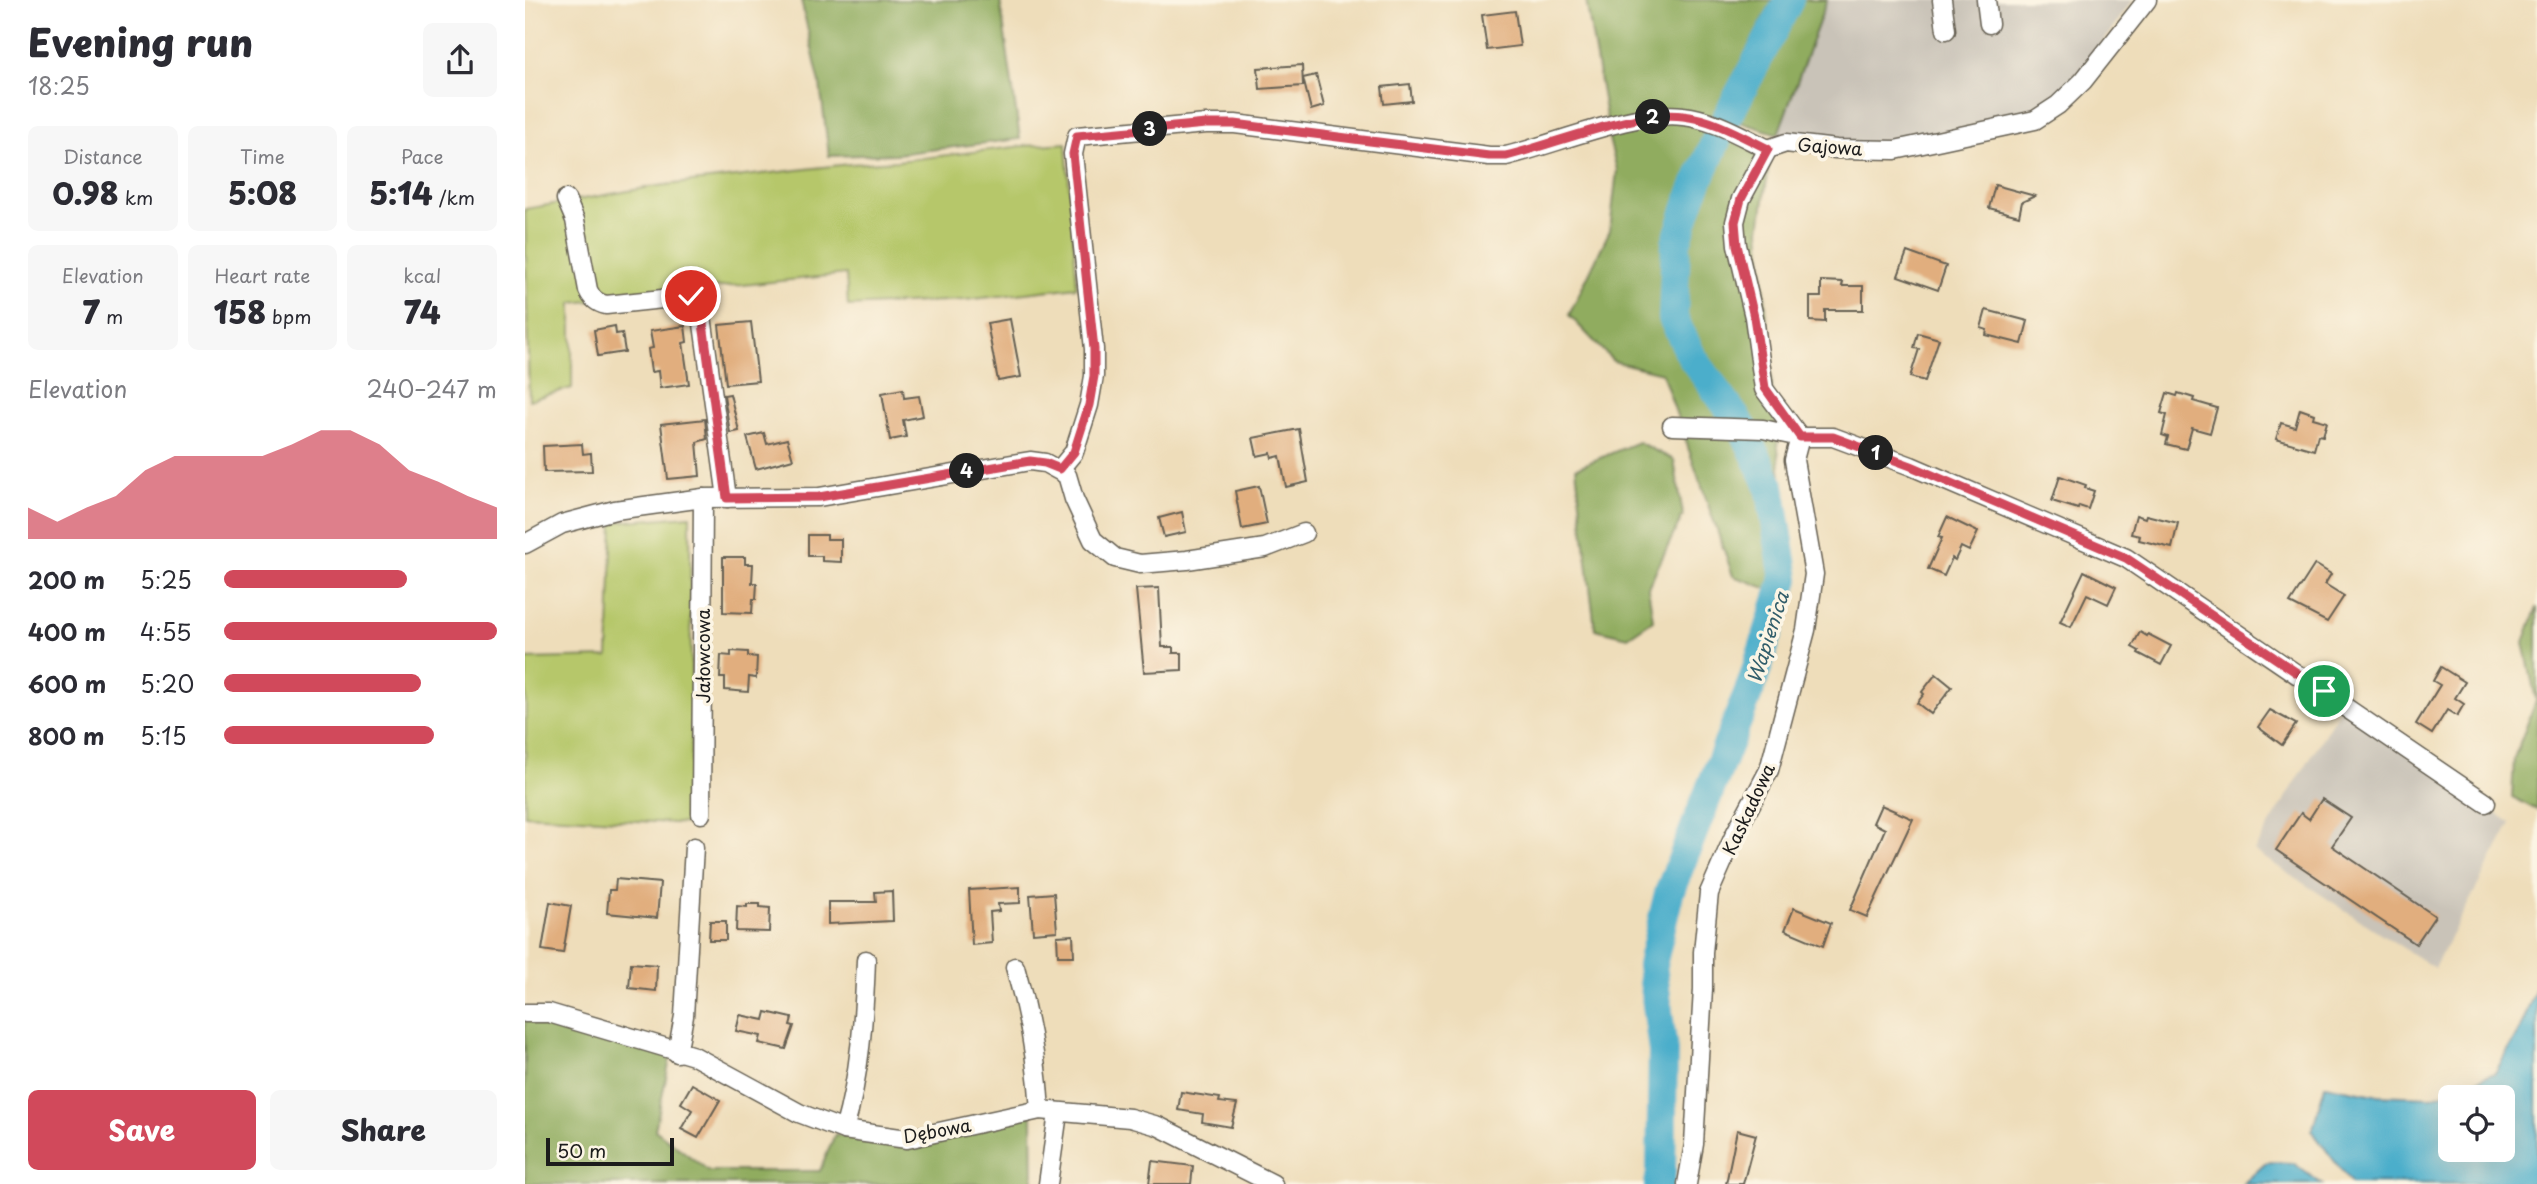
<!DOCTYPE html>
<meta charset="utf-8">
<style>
:root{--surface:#fff;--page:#f7f7f7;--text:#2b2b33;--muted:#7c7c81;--accent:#d1495b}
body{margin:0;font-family:"Playpen Sans",sans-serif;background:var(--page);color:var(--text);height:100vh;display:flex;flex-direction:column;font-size:26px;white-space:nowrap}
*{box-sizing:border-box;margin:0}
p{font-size:23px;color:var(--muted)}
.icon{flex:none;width:38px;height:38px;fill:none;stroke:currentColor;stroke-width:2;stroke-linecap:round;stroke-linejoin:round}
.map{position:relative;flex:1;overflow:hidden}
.side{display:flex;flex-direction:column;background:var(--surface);width:525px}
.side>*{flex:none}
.buttons{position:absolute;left:1913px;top:1085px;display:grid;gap:14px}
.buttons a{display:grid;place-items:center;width:77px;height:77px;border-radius:10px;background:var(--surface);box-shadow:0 7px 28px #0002;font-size:35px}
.scale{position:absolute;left:21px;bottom:18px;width:128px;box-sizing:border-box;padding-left:7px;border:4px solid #1c1c1c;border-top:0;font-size:19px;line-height:24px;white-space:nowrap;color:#1c1c1c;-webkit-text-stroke:5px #fcf5e5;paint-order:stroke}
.pin{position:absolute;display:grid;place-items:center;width:60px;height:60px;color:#fff;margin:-30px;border:4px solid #fff;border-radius:50%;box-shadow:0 2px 7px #0007}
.km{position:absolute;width:35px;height:35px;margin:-18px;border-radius:50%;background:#222;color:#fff;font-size:19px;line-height:35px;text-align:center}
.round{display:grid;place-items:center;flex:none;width:74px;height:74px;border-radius:10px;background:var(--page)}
.summary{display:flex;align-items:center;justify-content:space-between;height:119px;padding:0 28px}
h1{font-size:38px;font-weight:800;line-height:52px}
.stats{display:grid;grid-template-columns:repeat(3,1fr);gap:10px;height:119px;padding:7px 28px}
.stats div{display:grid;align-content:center;border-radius:10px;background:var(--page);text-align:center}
.stats b{font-size:30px;font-weight:800}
.stats small{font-size:19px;font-weight:400}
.stats p{font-size:19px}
.chart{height:196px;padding:14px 28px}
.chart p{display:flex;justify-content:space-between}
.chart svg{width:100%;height:126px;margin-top:7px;fill:var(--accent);opacity:.7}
.button{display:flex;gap:14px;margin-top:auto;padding:14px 28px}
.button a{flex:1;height:80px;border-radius:10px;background:var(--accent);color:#fff;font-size:28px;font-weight:800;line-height:80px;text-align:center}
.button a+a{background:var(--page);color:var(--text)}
ul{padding:0 28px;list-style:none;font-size:23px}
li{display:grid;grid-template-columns:112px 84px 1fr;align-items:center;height:52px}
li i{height:18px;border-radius:9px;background:var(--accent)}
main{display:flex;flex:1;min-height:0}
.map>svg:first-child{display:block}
.industrial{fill:#c9c3b8}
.green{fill:#b6c76b;stroke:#697244;stroke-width:2}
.forest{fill:#90ac5f;stroke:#56643e;stroke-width:2}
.water{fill:#4caecb;stroke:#346574;stroke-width:2;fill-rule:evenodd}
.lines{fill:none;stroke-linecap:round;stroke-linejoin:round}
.river{stroke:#4caecb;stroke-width:30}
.building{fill:#e1ae7e}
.minor-casing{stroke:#666053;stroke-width:21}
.minor{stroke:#fff;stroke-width:18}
.route-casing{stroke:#fff;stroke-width:14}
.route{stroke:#d1495b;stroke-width:9}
.labels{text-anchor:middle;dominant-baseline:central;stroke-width:7;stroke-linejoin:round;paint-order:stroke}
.street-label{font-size:18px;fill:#1c1c1c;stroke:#fcf5e5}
.water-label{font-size:19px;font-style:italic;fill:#325e6b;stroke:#fcf5e5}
</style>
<main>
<section class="side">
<div class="summary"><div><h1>Evening run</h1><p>18:25</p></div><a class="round"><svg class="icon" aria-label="share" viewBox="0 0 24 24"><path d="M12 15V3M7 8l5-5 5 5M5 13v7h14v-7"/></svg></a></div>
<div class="stats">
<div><p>Distance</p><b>0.98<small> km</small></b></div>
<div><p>Time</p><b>5:08</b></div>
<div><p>Pace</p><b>5:14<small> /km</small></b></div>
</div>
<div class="stats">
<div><p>Elevation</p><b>7<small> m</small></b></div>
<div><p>Heart rate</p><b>158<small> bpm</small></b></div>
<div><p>kcal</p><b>74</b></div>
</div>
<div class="chart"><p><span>Elevation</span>240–247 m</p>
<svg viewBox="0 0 160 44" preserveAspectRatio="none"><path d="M0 44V33L10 38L20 33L30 29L40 20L50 15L60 15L70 15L80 15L90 11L100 6L110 6L120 11L130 20L140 24L150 29L160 33V44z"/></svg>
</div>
<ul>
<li><b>200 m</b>5:25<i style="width:67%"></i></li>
<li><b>400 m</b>4:55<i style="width:100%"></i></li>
<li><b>600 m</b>5:20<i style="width:72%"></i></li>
<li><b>800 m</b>5:15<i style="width:77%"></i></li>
</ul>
<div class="button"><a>Save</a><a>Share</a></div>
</section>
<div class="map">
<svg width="2012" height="1184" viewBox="0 0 2012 1184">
<rect width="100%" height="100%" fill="#fcf5e5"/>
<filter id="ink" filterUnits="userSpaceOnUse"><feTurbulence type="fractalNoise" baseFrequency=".0143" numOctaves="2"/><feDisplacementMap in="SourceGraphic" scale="14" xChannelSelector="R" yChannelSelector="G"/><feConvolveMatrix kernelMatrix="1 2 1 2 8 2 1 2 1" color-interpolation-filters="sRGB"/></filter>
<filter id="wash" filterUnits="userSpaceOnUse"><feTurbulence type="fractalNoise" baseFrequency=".00686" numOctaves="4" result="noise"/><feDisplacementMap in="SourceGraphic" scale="28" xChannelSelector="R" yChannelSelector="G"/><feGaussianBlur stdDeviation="1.57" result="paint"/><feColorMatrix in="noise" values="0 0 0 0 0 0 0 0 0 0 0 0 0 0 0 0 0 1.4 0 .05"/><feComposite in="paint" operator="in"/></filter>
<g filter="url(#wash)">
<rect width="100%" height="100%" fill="#eeddba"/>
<g class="industrial">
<path d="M 1302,0 L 1608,0 L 1560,67 L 1516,109 L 1390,140 L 1337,145 L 1295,143 L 1253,134 Z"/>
<path d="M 1816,707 L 1986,823 L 1909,968 L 1729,851 Z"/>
</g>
<g class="green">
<path d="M 541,143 L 552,287 L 440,300 L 323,306 L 321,274 L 47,303 L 47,388 L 4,400 L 0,209 L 132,186 L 324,164 L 373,161 L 498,146 Z"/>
<path d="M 165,516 L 167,824 L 0,815 L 1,659 L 83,657 L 88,522 Z"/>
</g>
<g class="forest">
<path d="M 276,0 L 475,0 L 495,139 L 372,154 L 304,156 L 295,84 Z"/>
<path d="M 1061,0 L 1248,0 L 1186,119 L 1082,123 Z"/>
<path d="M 1274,0 L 1302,0 L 1253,134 L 1211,121 Z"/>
<path d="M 1156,119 L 1245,157 L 1235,229 L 1247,388 L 1268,598 L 1208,576 L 1137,373 L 1088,361 L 1044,315 L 1085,230 L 1092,170 L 1082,131 Z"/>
<path d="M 1113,442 L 1149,460 L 1158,515 L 1123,587 L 1128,620 L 1103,637 L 1070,629 L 1051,468 Z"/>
<path d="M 2012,607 L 2012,810 L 1987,797 L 1989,758 L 2011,701 L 1999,642 Z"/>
<path d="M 0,1018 L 23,1018 L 146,1055 L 130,1130 L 184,1171 L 295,1171 L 310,1134 L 382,1145 L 507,1114 L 508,1184 L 0,1184 Z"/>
</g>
<g class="water">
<path d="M 2012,986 L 2012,1184 L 1826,1183 L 1787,1131 L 1800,1085 L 1850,1095 L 1907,1097 L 1970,1073 L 1995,1029 ZM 1978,1097 L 1978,1150 L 1925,1150 L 1925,1097 Z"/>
<path d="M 1742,1162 L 1768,1163 L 1797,1184 L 1718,1184 Z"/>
</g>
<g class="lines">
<path class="river" d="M 1134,1184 L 1136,1173 L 1138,1051 L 1127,965 L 1144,893 L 1228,681 L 1260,579 L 1245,486 L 1218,428 L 1167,357 L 1148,318 L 1151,243 L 1167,195 L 1197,127 L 1264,0"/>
</g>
<g id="blocks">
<g class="building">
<path d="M 990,11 L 995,46 L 962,50 L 957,15 Z"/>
<path d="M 777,65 L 778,86 L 735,89 L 733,68 Z"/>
<path d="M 791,75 L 799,106 L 786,110 L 778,78 Z"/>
<path d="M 885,84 L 887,101 L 859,104 L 857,87 Z"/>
<path d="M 1470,185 L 1510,196 L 1497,202 L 1494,216 L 1464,208 Z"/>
<path d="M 1382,252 L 1421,266 L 1413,290 L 1373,276 Z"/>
<path d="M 1296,281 L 1318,282 L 1317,286 L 1338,286 L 1338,310 L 1300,310 L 1300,322 L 1285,321 L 1285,297 L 1296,297 Z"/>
<path d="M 1461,310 L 1503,321 L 1497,344 L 1461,335 L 1462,330 L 1456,328 Z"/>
<path d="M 485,319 L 496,377 L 473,381 L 462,323 Z"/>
<path d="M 226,322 L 233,381 L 201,384 L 194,325 Z"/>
<path d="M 90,326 L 91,334 L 97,333 L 100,352 L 73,356 L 69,330 Z"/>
<path d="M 160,326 L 162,342 L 158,343 L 164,384 L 135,388 L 133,371 L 126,372 L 123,349 L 128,348 L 125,331 Z"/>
<path d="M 1393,333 L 1414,339 L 1400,381 L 1385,377 L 1394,349 L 1389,348 Z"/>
<path d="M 378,389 L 379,398 L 394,396 L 398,416 L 378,420 L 381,437 L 365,440 L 357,393 Z"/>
<path d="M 1642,393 L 1652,396 L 1653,393 L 1669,398 L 1668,401 L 1692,408 L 1685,433 L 1667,428 L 1661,449 L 1641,444 L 1643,437 L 1637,435 L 1642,415 L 1636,413 Z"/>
<path d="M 205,394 L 214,431 L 205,433 L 199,395 Z"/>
<path d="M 1775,409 L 1789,414 L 1788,418 L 1802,422 L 1798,436 L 1793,435 L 1789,450 L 1751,439 L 1756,423 L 1770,427 Z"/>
<path d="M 180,419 L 182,439 L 172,442 L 175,476 L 143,479 L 136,424 Z"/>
<path d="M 774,429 L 783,482 L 761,487 L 755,456 L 747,458 L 746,453 L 732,456 L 728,438 Z"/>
<path d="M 239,433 L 242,444 L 262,439 L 268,459 L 231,469 L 222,437 Z"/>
<path d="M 57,444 L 58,454 L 66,453 L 67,471 L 19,472 L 18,446 Z"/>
<path d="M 1535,476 L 1561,485 L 1560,488 L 1569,491 L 1563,509 L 1554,506 L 1553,509 L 1527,501 Z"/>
<path d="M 734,486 L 742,524 L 717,529 L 710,491 Z"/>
<path d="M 657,512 L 661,532 L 639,537 L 634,518 Z"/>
<path d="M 1611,515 L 1620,518 L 1621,515 L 1653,523 L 1647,548 L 1614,540 L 1615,536 L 1606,534 Z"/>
<path d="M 1422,517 L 1453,532 L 1444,551 L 1436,547 L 1430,560 L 1427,558 L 1419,576 L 1403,569 L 1417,538 L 1413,537 Z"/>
<path d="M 283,535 L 302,535 L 302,539 L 316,539 L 316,562 L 297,561 L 297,556 L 283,556 Z"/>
<path d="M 198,557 L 220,557 L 220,564 L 228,564 L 227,583 L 232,583 L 231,599 L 228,599 L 227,613 L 198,612 Z"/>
<path d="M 1790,564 L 1806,574 L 1800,584 L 1819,596 L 1802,622 L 1765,603 Z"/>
<path d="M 1559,571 L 1591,587 L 1583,604 L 1562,594 L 1546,627 L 1535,622 Z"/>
<path d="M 634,588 L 637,647 L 648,647 L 648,653 L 657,653 L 657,670 L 619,672 L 611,589 Z"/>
<path d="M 1615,632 L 1622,636 L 1623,634 L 1646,646 L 1636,665 L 1613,653 L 1614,651 L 1607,647 Z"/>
<path d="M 206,651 L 223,652 L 223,656 L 232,657 L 231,678 L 224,677 L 223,692 L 200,690 L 200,678 L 195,678 L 196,655 L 206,656 Z"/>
<path d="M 1916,667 L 1940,682 L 1930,698 L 1939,704 L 1932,716 L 1922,710 L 1907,734 L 1891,724 L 1915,685 L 1908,681 Z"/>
<path d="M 1411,674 L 1427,687 L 1406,714 L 1392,703 L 1399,694 L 1397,692 Z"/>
<path d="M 1745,710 L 1771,724 L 1757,745 L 1733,727 Z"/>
<path d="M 1797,799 L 1826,818 L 1807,846 L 1910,916 L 1891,944 L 1751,850 L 1776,813 L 1784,819 Z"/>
<path d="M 1356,805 L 1388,819 L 1342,917 L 1325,910 L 1360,829 L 1348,823 Z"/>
<path d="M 91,879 L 135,883 L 132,918 L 82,913 L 84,890 L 90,890 Z"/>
<path d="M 495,887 L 495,903 L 473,904 L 474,911 L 465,912 L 467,943 L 447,945 L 444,890 Z"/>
<path d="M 367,891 L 368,921 L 303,924 L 303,902 L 351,902 L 350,892 Z"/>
<path d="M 529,893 L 532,931 L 508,933 L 505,895 Z"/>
<path d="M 25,902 L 46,906 L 38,953 L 17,950 Z"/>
<path d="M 222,904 L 235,904 L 235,907 L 245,908 L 244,932 L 211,931 L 212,906 L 222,907 Z"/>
<path d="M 1269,908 L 1306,923 L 1298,946 L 1260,930 Z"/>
<path d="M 185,921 L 201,921 L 201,940 L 184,940 Z"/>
<path d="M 548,935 L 549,956 L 533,956 L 532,936 Z"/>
<path d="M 106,963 L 132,965 L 131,991 L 104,988 Z"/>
<path d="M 241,1012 L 267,1018 L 265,1025 L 269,1026 L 261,1049 L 234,1043 L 236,1036 L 211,1031 L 215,1015 L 239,1020 Z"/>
<path d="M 167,1084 L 195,1100 L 173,1138 L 156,1129 L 167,1110 L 156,1103 Z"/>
<path d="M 656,1092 L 695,1098 L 694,1102 L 712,1104 L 706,1127 L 677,1122 L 678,1114 L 653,1110 Z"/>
<path d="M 1212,1130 L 1231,1135 L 1218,1184 L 1201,1184 Z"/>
<path d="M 627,1161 L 668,1166 L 666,1184 L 624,1184 Z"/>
</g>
</g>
</g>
<g filter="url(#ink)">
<use href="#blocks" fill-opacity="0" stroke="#666053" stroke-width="2"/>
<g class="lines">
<defs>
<g id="minor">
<path d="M 1417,0 L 1421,30"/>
<path d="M 1461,0 L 1464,24"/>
<path d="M 41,199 L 50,220 L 63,290 C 67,299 72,303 81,305 L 166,296 L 172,297 L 175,302 L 202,498"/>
<path d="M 1147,426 L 1238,429 L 1275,437 L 1308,437 L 1386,466 L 1601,558 L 1961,803"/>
<path d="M 1275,437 L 1239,389 L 1229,317 L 1212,245 L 1210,222 L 1216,199 L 1243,149 L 1261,143 L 1311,149 L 1370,150 L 1510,120 L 1533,105 L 1558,81 L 1622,0"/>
<path d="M 535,469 L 549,452 L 564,405 L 569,376 L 569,349 L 548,154 L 552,136 L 681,124 L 710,124 L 964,156 L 981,156 C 1031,144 1110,110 1158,116 C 1188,119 1216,136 1243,149"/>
<path d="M 0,544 L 37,524 L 90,510 L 178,498 L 294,497 L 505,461 L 520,463 L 542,475 L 549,499 L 568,540 L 590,558 L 615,564 L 662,560 L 740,548 L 779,533"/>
<path d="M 176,814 L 178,498"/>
<path d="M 490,967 C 504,1015 512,1060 515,1110"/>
<path d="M 0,1013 L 24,1013 L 169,1056 L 274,1113 L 319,1130 L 382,1139 L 515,1110 L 605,1118 L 633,1126 L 748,1184"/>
<path d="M 152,1053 L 159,1016 L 169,847"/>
<path d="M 319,1130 C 335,1075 339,1017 341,960"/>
<path d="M 523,1184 L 533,1113"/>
<path d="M 1162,1184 L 1169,1144 L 1178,989 L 1178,952 L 1184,893 L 1210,834 L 1244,770 L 1281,630 L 1289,574 L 1269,460 L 1275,437"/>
</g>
</defs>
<use href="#minor" class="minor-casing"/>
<use href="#minor" class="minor"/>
</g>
</g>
<g class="lines" filter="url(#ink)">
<defs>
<path id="route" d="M 166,296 L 172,297 L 176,309 L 202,498 L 294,497 L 505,461 L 520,463 L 535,469 L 549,452 L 564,405 L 569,376 L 569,349 L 548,154 L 552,136 L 681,124 L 710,124 L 964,156 L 981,156 C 1031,144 1110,110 1158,116 C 1188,119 1216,136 1243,149 L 1216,199 L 1210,222 L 1212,245 L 1229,317 L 1240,388 L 1275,437 L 1308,437 L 1386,466 L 1601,558 L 1799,691"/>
</defs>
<use href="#route" class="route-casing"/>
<use href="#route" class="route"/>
</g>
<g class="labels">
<g class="street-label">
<text transform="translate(1305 146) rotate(4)">Gajowa</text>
<text transform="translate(177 656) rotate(-90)">Jałowcowa</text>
<text transform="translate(1223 809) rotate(-65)">Kaskadowa</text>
<text transform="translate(412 1130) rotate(-10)">Dębowa</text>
</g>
<g class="water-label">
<text transform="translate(1242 637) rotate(-72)">Wapienica</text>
</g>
</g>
</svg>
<div class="buttons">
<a><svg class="icon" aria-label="locate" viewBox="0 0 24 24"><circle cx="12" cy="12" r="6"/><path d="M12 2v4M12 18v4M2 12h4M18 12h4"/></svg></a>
</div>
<div class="scale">50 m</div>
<div class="pin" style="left:1799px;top:691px;background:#1e9e55"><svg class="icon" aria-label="arrive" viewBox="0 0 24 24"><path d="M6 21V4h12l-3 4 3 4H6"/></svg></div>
<div class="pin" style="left:166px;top:296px;background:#d93025"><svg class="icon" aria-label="check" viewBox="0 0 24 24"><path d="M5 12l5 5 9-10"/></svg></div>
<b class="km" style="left:1351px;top:453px">1</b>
<b class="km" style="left:1128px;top:117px">2</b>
<b class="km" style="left:625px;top:129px">3</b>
<b class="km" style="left:442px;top:471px">4</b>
</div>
</main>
